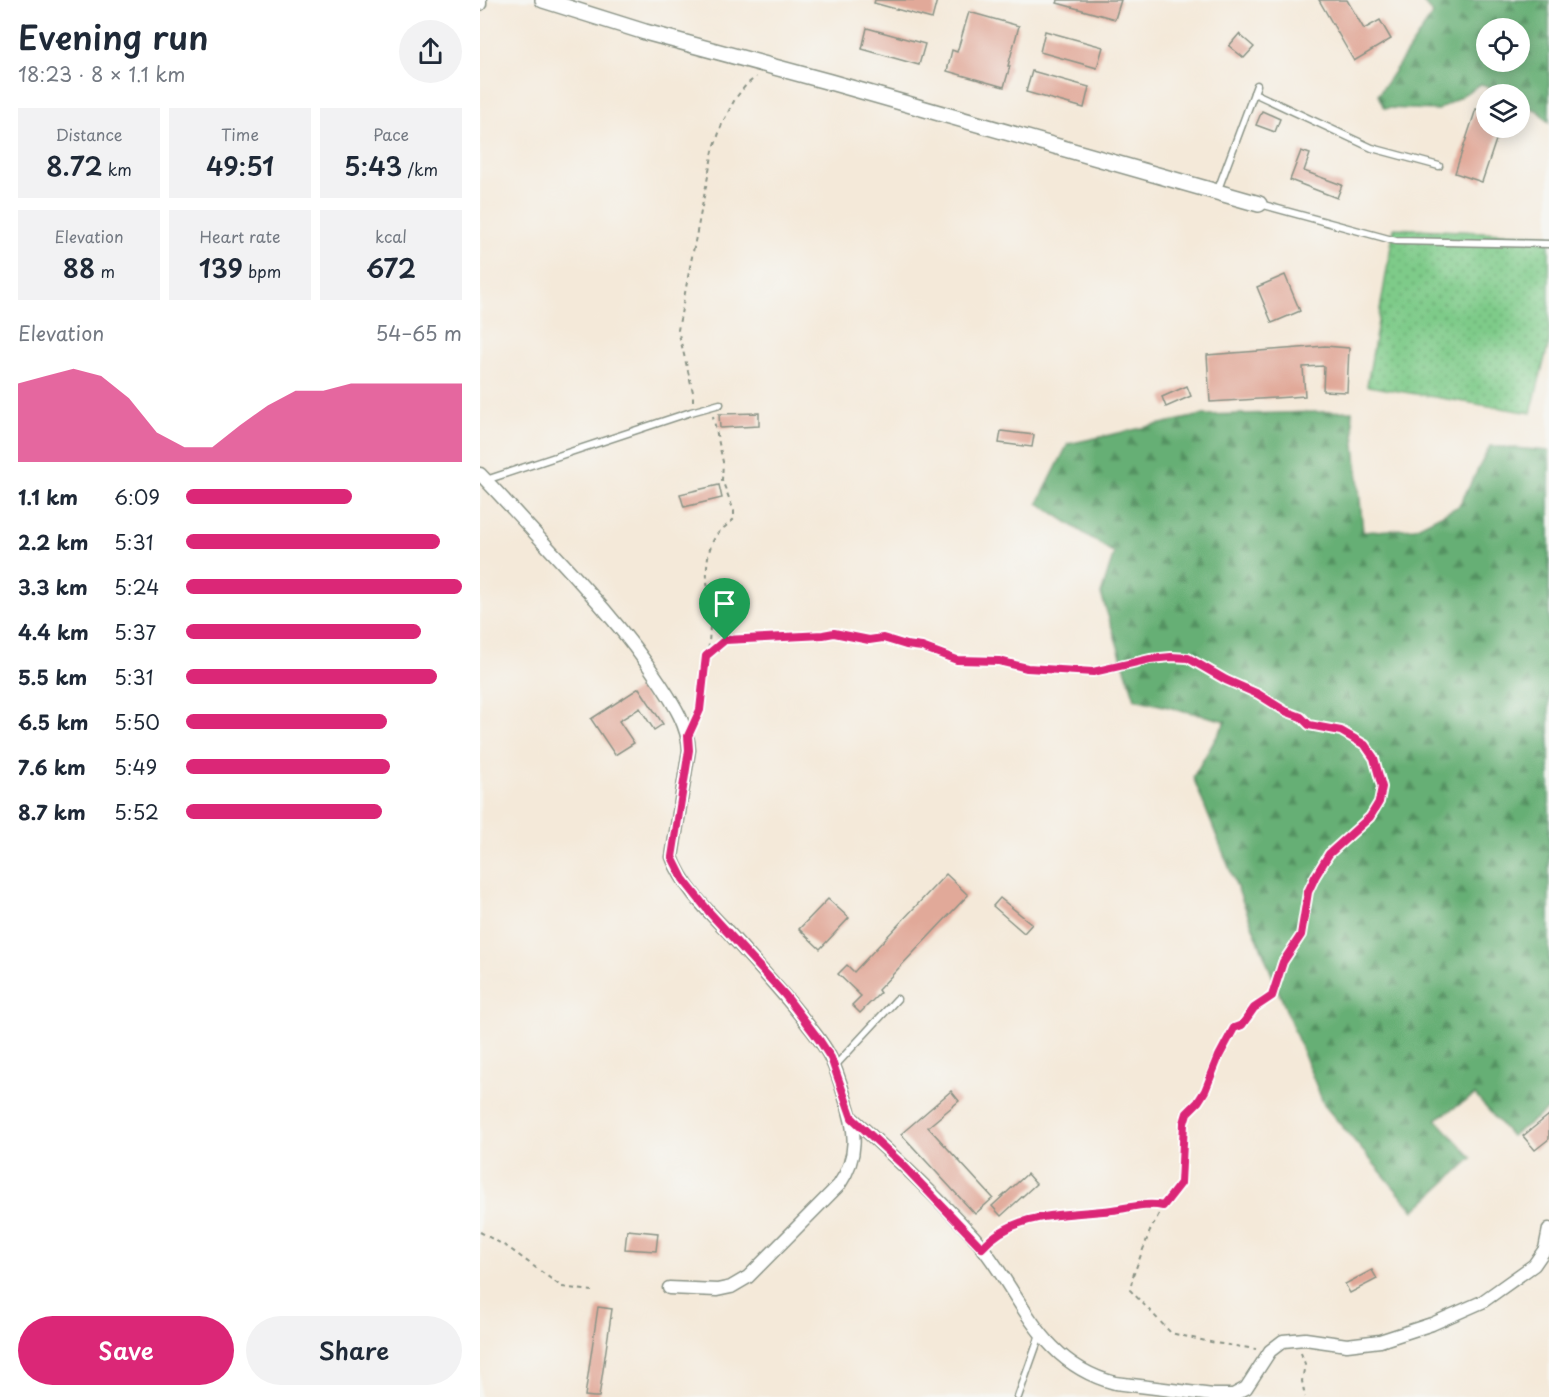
<!DOCTYPE html>
<meta charset="utf-8">
<style>
:root{--surface:#fff;--page:#f2f2f3;--text:#1f2937;--muted:#747a83;--accent:#db2777}
body{margin:0;font-family:"Playpen Sans",sans-serif;background:var(--page);color:var(--text);height:100vh;display:flex;flex-direction:column;font-size:22px;white-space:nowrap}
*{box-sizing:border-box;margin:0}
p{font-size:20px;color:var(--muted)}
.icon{flex:none;width:33px;height:33px;fill:none;stroke:currentColor;stroke-width:2;stroke-linecap:round;stroke-linejoin:round}
.map{position:relative;flex:1;overflow:hidden}
.side{display:flex;flex-direction:column;background:var(--surface);width:480px}
.side>*{flex:none}
.controls{position:absolute;left:996px;top:18px;display:grid;gap:12px}
.controls a{display:grid;place-items:center;width:54px;height:54px;border-radius:50%;background:var(--surface);box-shadow:0 3px 15px #0003;font-size:30px}
.pin{position:absolute;display:grid;place-items:center;width:51px;height:51px;color:#fff;margin:-62px -26px;border-radius:50% 50% 50% 0;rotate:-45deg;box-shadow:0 0 6px #0007}
.pin .icon{rotate:45deg}
.round{display:grid;place-items:center;flex:none;width:63px;height:63px;border-radius:32px;background:var(--page)}
.headline{display:flex;align-items:center;justify-content:space-between;height:102px;padding:0 18px}
h1{font-size:33px;font-weight:600;line-height:45px}
.stats{display:grid;grid-template-columns:repeat(3,1fr);gap:9px;height:102px;padding:6px 18px}
.stats div{display:grid;align-content:center;border-radius:0px;background:var(--page);text-align:center}
.stats b{font-size:26px;font-weight:600}
.stats small{font-size:16px;font-weight:400}
.stats p{font-size:16px}
.chart{height:168px;padding:12px 18px}
.chart p{display:flex;justify-content:space-between}
.chart svg{width:100%;height:108px;margin-top:6px;fill:var(--accent);opacity:.7}
.cta{display:flex;gap:12px;margin-top:auto;padding:12px 18px}
.cta a{flex:1;height:69px;border-radius:36px;background:var(--accent);color:#fff;font-size:24px;font-weight:600;line-height:69px;text-align:center}
.cta a+a{background:var(--page);color:var(--text)}
ul{padding:0 18px;list-style:none;font-size:20px}
li{display:grid;grid-template-columns:96px 72px 1fr;align-items:center;height:45px}
li i{height:15px;border-radius:8px;background:var(--accent)}
main{display:flex;flex:1;min-height:0}
.map>svg:first-child{display:block}
.grass{fill:url(#grass-dots);stroke:#4e845e;stroke-width:1.5}
.forest{fill:url(#forest-firs);stroke:#427654;stroke-width:1.5;fill-rule:evenodd}
.building{fill:#e1a999}
.lines{fill:none;stroke-linecap:round;stroke-linejoin:round}
.service-casing{stroke:#8a9386;stroke-width:9}
.minor-casing{stroke:#8a9386;stroke-width:15}
.tertiary-casing{stroke:#8a9386;stroke-width:18}
.path{stroke:#8a9386;stroke-width:2;stroke-dasharray:4.5 4.5;stroke-linecap:butt}
.service{stroke:#fff;stroke-width:6}
.minor{stroke:#fff;stroke-width:12}
.tertiary{stroke:#fff;stroke-width:15}
.route-casing{stroke:#fff;stroke-width:12}
.route{stroke:#db2777;stroke-width:8}
</style>
<main>
<section class="side">
<div class="headline"><div><h1>Evening run</h1><p>18:23 · 8 × 1.1 km</p></div><a class="round"><svg class="icon" aria-label="share" viewBox="0 0 24 24"><path d="M12 15V3M7 8l5-5 5 5M5 13v7h14v-7"/></svg></a></div>
<div class="stats">
<div><p>Distance</p><b>8.72<small> km</small></b></div>
<div><p>Time</p><b>49:51</b></div>
<div><p>Pace</p><b>5:43<small> /km</small></b></div>
</div>
<div class="stats">
<div><p>Elevation</p><b>88<small> m</small></b></div>
<div><p>Heart rate</p><b>139<small> bpm</small></b></div>
<div><p>kcal</p><b>672</b></div>
</div>
<div class="chart"><p><span>Elevation</span>54–65 m</p>
<svg viewBox="0 0 160 44" preserveAspectRatio="none"><path d="M0 44V12L10 9L20 6L30 9L40 18L50 32L60 38L70 38L80 29L90 21L100 15L110 15L120 12L130 12L140 12L150 12L160 12V44z"/></svg>
</div>
<ul>
<li><b>1.1 km</b>6:09<i style="width:60%"></i></li>
<li><b>2.2 km</b>5:31<i style="width:92%"></i></li>
<li><b>3.3 km</b>5:24<i style="width:100%"></i></li>
<li><b>4.4 km</b>5:37<i style="width:85%"></i></li>
<li><b>5.5 km</b>5:31<i style="width:91%"></i></li>
<li><b>6.5 km</b>5:50<i style="width:73%"></i></li>
<li><b>7.6 km</b>5:49<i style="width:74%"></i></li>
<li><b>8.7 km</b>5:52<i style="width:71%"></i></li>
</ul>
<div class="cta"><a>Save</a><a>Share</a></div>
</section>
<div class="map">
<svg width="1069" height="1397" viewBox="0 0 1069 1397">
<defs>
<pattern id="grass-dots" width="8" height="8" patternUnits="userSpaceOnUse" patternTransform="scale(1.5)"><rect width="8" height="8" fill="#7ecb89"/><path d="M2 2h.1M6 6h.1" fill="none" stroke="#67a671" stroke-width="1.8" stroke-linecap="round"/></pattern>
<pattern id="forest-firs" width="22" height="20" patternUnits="userSpaceOnUse" patternTransform="scale(1.5)"><rect width="22" height="20" fill="#66af75"/><path d="M5 1l3.5 6h-7zM16 11l3.5 6h-7z" fill="#539061"/></pattern>
</defs>
<rect width="100%" height="100%" fill="#f6f6f2"/>
<filter id="ink" filterUnits="userSpaceOnUse"><feTurbulence type="fractalNoise" baseFrequency=".0167" numOctaves="2"/><feDisplacementMap in="SourceGraphic" scale="12" xChannelSelector="R" yChannelSelector="G"/><feConvolveMatrix kernelMatrix="1 2 1 2 8 2 1 2 1" color-interpolation-filters="sRGB"/></filter>
<filter id="wash" filterUnits="userSpaceOnUse"><feTurbulence type="fractalNoise" baseFrequency=".008" numOctaves="4" result="noise"/><feDisplacementMap in="SourceGraphic" scale="24" xChannelSelector="R" yChannelSelector="G"/><feGaussianBlur stdDeviation="1.35" result="paint"/><feColorMatrix in="noise" values="0 0 0 0 0 0 0 0 0 0 0 0 0 0 0 0 0 1.4 0 .05"/><feComposite in="paint" operator="in"/></filter>
<g filter="url(#wash)">
<rect width="100%" height="100%" fill="#f4e9d9"/>
<path class="grass" d="M 914,228 L 1069,235 L 1069,342 L 1051,413 L 887,386 Z"/>
<g class="forest">
<path d="M 941,0 L 1069,0 L 1069,123 L 1058,111 L 1040,103 L 1040,94 L 1022,94 L 1001,84 L 958,110 L 904,108 L 898,95 L 953,14 ZM 1006,28 L 1040,28 L 1040,62 L 1006,62 Z"/>
<path d="M 872,411 L 883,532 L 935,528 L 979,506 L 1010,446 L 1069,451 L 1069,1109 L 1031,1136 L 995,1095 L 956,1119 L 992,1158 L 934,1211 L 844,1105 L 713,777 L 746,721 L 655,699 L 621,594 L 634,553 L 558,503 L 588,444 L 722,415 Z"/>
</g>
<g id="blocks">
<g class="building">
<path d="M 395,0 L 457,0 L 452,19 L 394,3 Z"/>
<path d="M 578,0 L 641,0 L 635,19 L 577,3 Z"/>
<path d="M 839,0 L 867,0 L 884,29 L 900,20 L 911,39 L 874,61 Z"/>
<path d="M 489,12 L 539,26 L 528,66 L 530,66 L 524,87 L 467,71 L 472,50 L 477,52 Z"/>
<path d="M 387,28 L 445,44 L 439,65 L 382,49 Z"/>
<path d="M 565,31 L 623,47 L 617,68 L 560,52 Z"/>
<path d="M 759,34 L 774,47 L 764,58 L 749,46 Z"/>
<path d="M 552,71 L 609,87 L 604,108 L 546,92 Z"/>
<path d="M 996,109 L 1006,112 L 1006,128 L 1020,128 L 1002,182 L 975,173 Z"/>
<path d="M 782,111 L 800,119 L 795,132 L 776,125 Z"/>
<path d="M 821,151 L 830,154 L 824,171 L 862,185 L 857,198 L 810,180 Z"/>
<path d="M 805,275 L 820,311 L 792,323 L 777,287 Z"/>
<path d="M 845,346 L 869,348 L 867,392 L 843,391 L 844,366 L 823,367 L 825,396 L 730,402 L 727,355 Z"/>
<path d="M 707,386 L 711,396 L 686,407 L 682,397 Z"/>
<path d="M 279,413 L 279,426 L 240,428 L 239,414 Z"/>
<path d="M 521,431 L 554,435 L 552,447 L 519,443 Z"/>
<path d="M 239,485 L 242,498 L 204,507 L 200,494 Z"/>
<path d="M 159,688 L 183,724 L 174,730 L 160,708 L 139,721 L 154,743 L 135,755 L 111,719 Z"/>
<path d="M 466,874 L 488,895 L 398,990 L 400,993 L 380,1013 L 372,1005 L 381,996 L 358,974 L 367,965 L 374,972 Z"/>
<path d="M 520,898 L 552,924 L 544,933 L 513,906 Z"/>
<path d="M 348,899 L 369,918 L 340,949 L 319,929 Z"/>
<path d="M 471,1091 L 479,1101 L 448,1127 L 513,1198 L 495,1214 L 421,1134 Z"/>
<path d="M 1069,1115 L 1069,1139 L 1055,1150 L 1043,1136 Z"/>
<path d="M 547,1174 L 556,1184 L 521,1216 L 512,1206 Z"/>
<path d="M 147,1230 L 178,1233 L 176,1251 L 145,1249 Z"/>
<path d="M 892,1270 L 897,1279 L 870,1293 L 865,1284 Z"/>
<path d="M 118,1307 L 132,1309 L 119,1397 L 114,1397 L 105,1396 Z"/>
</g>
</g>
</g>
<g filter="url(#ink)">
<use href="#blocks" fill-opacity="0" stroke="#8a9386" stroke-width="1.5"/>
<g class="lines">
<defs>
<g id="service">
<path d="M 774,93 L 892,148 L 959,166"/>
<path d="M 737,192 L 777,85"/>
<path d="M 780,204 L 916,241 L 1069,244"/>
<path d="M 6,480 L 211,412 L 240,404"/>
<path d="M 354,1067 L 417,999"/>
<path d="M 538,1397 L 560,1335"/>
</g>
<g id="minor">
<path d="M 0,4 L 0,0"/>
<path d="M 0,474 C 21,496 42,519 63,542 C 105,587 146,631 180,683 C 193,703 208,725 209,750 L 192,857 C 203,887 228,911 250,934 C 276,964 304,993 328,1025 C 336,1035 346,1047 351,1059 C 357,1071 361,1085 365,1098 C 376,1130 379,1156 359,1185 L 268,1277 L 251,1287 L 237,1290 L 189,1288"/>
<path d="M 372,1118 C 414,1156 455,1195 493,1236 C 542,1291 555,1362 635,1383 L 733,1395 L 753,1395 L 766,1388 L 790,1351 L 803,1341 L 825,1339 L 867,1345 L 900,1341 L 952,1324 L 1002,1302 L 1054,1265 L 1065,1249 L 1069,1229"/>
</g>
<path id="tertiary" d="M 63,0 L 165,32 L 350,82 L 779,204"/>
</defs>
<use href="#service" class="service-casing"/>
<use href="#minor" class="minor-casing"/>
<use href="#tertiary" class="tertiary-casing"/>
<g class="path">
<path d="M 213,401 L 213,392 L 198,330 L 208,277 L 233,151 L 242,124 L 255,99 L 266,85 L 276,77"/>
<path d="M 226,656 L 245,640 L 343,635 L 354,633 L 389,640 L 403,638 L 426,645 L 443,647 L 477,660 L 519,661 L 547,668 L 597,672 L 625,671 L 670,659 L 691,657 L 708,658 L 746,679 L 778,694 L 805,711 L 821,717 L 829,725 L 861,731 L 885,745 L 894,758 L 902,787 L 899,802 L 890,817 L 849,854 L 835,877 L 829,892 L 821,935 L 803,962 L 792,996 L 774,1008 L 762,1025 L 754,1027 L 739,1056 L 725,1091 L 718,1102 L 707,1113 L 704,1123 L 701,1183 L 683,1206 L 670,1231 L 653,1276 L 650,1290 L 691,1333 L 735,1343 L 776,1349"/>
<path d="M 216,720 C 225,695 229,652 230,625 C 231,596 220,566 234,539 C 238,531 248,525 254,519 L 254,511 L 242,480 L 243,462 L 233,416"/>
<path d="M 0,1232 L 29,1248 L 82,1287 L 112,1291"/>
<path d="M 510,1240 C 516,1235 522,1230 529,1227 C 560,1210 599,1214 633,1210 C 650,1208 666,1202 683,1206"/>
<path d="M 821,1353 L 825,1364 L 822,1381 L 825,1397"/>
</g>
<use href="#service" class="service"/>
<use href="#minor" class="minor"/>
<use href="#tertiary" class="tertiary"/>
</g>
</g>
<g class="lines" filter="url(#ink)">
<defs>
<path id="route" d="M 354,633 L 389,640 L 403,638 L 426,645 L 442,647 L 477,660 L 519,661 L 547,668 L 613,672 L 670,659 L 691,657 L 708,658 L 746,680 L 778,694 L 805,711 L 821,717 L 829,725 L 861,731 L 885,745 L 894,758 L 902,787 L 899,802 L 890,817 L 849,854 L 835,877 L 828,892 L 821,935 L 803,962 L 792,996 L 774,1008 L 762,1025 L 754,1028 L 739,1056 L 725,1091 L 718,1102 L 707,1113 L 704,1123 L 701,1183 L 683,1206 C 666,1202 650,1208 632,1210 C 587,1216 536,1210 502,1248 L 423,1165 L 372,1118 L 351,1058 L 340,1041 L 305,995 L 230,913 L 203,879 L 192,857 L 209,750 L 208,736 L 220,710 L 226,656 L 245,640 L 343,635 Z"/>
</defs>
<use href="#route" class="route-casing"/>
<use href="#route" class="route"/>
</g>
</svg>
<div class="controls">
<a><svg class="icon" aria-label="locate" viewBox="0 0 24 24"><circle cx="12" cy="12" r="6"/><path d="M12 2v4M12 18v4M2 12h4M18 12h4"/></svg></a>
<a><svg class="icon" aria-label="layers" viewBox="0 0 24 24"><path d="M12 4l9 5-9 5-9-5zM3 14l9 5 9-5"/></svg></a>
</div>
<div class="pin" style="left:245px;top:640px;background:#1e9e55"><svg class="icon" aria-label="arrive" viewBox="0 0 24 24"><path d="M6 21V4h12l-3 4 3 4H6"/></svg></div>
</div>
</main>
